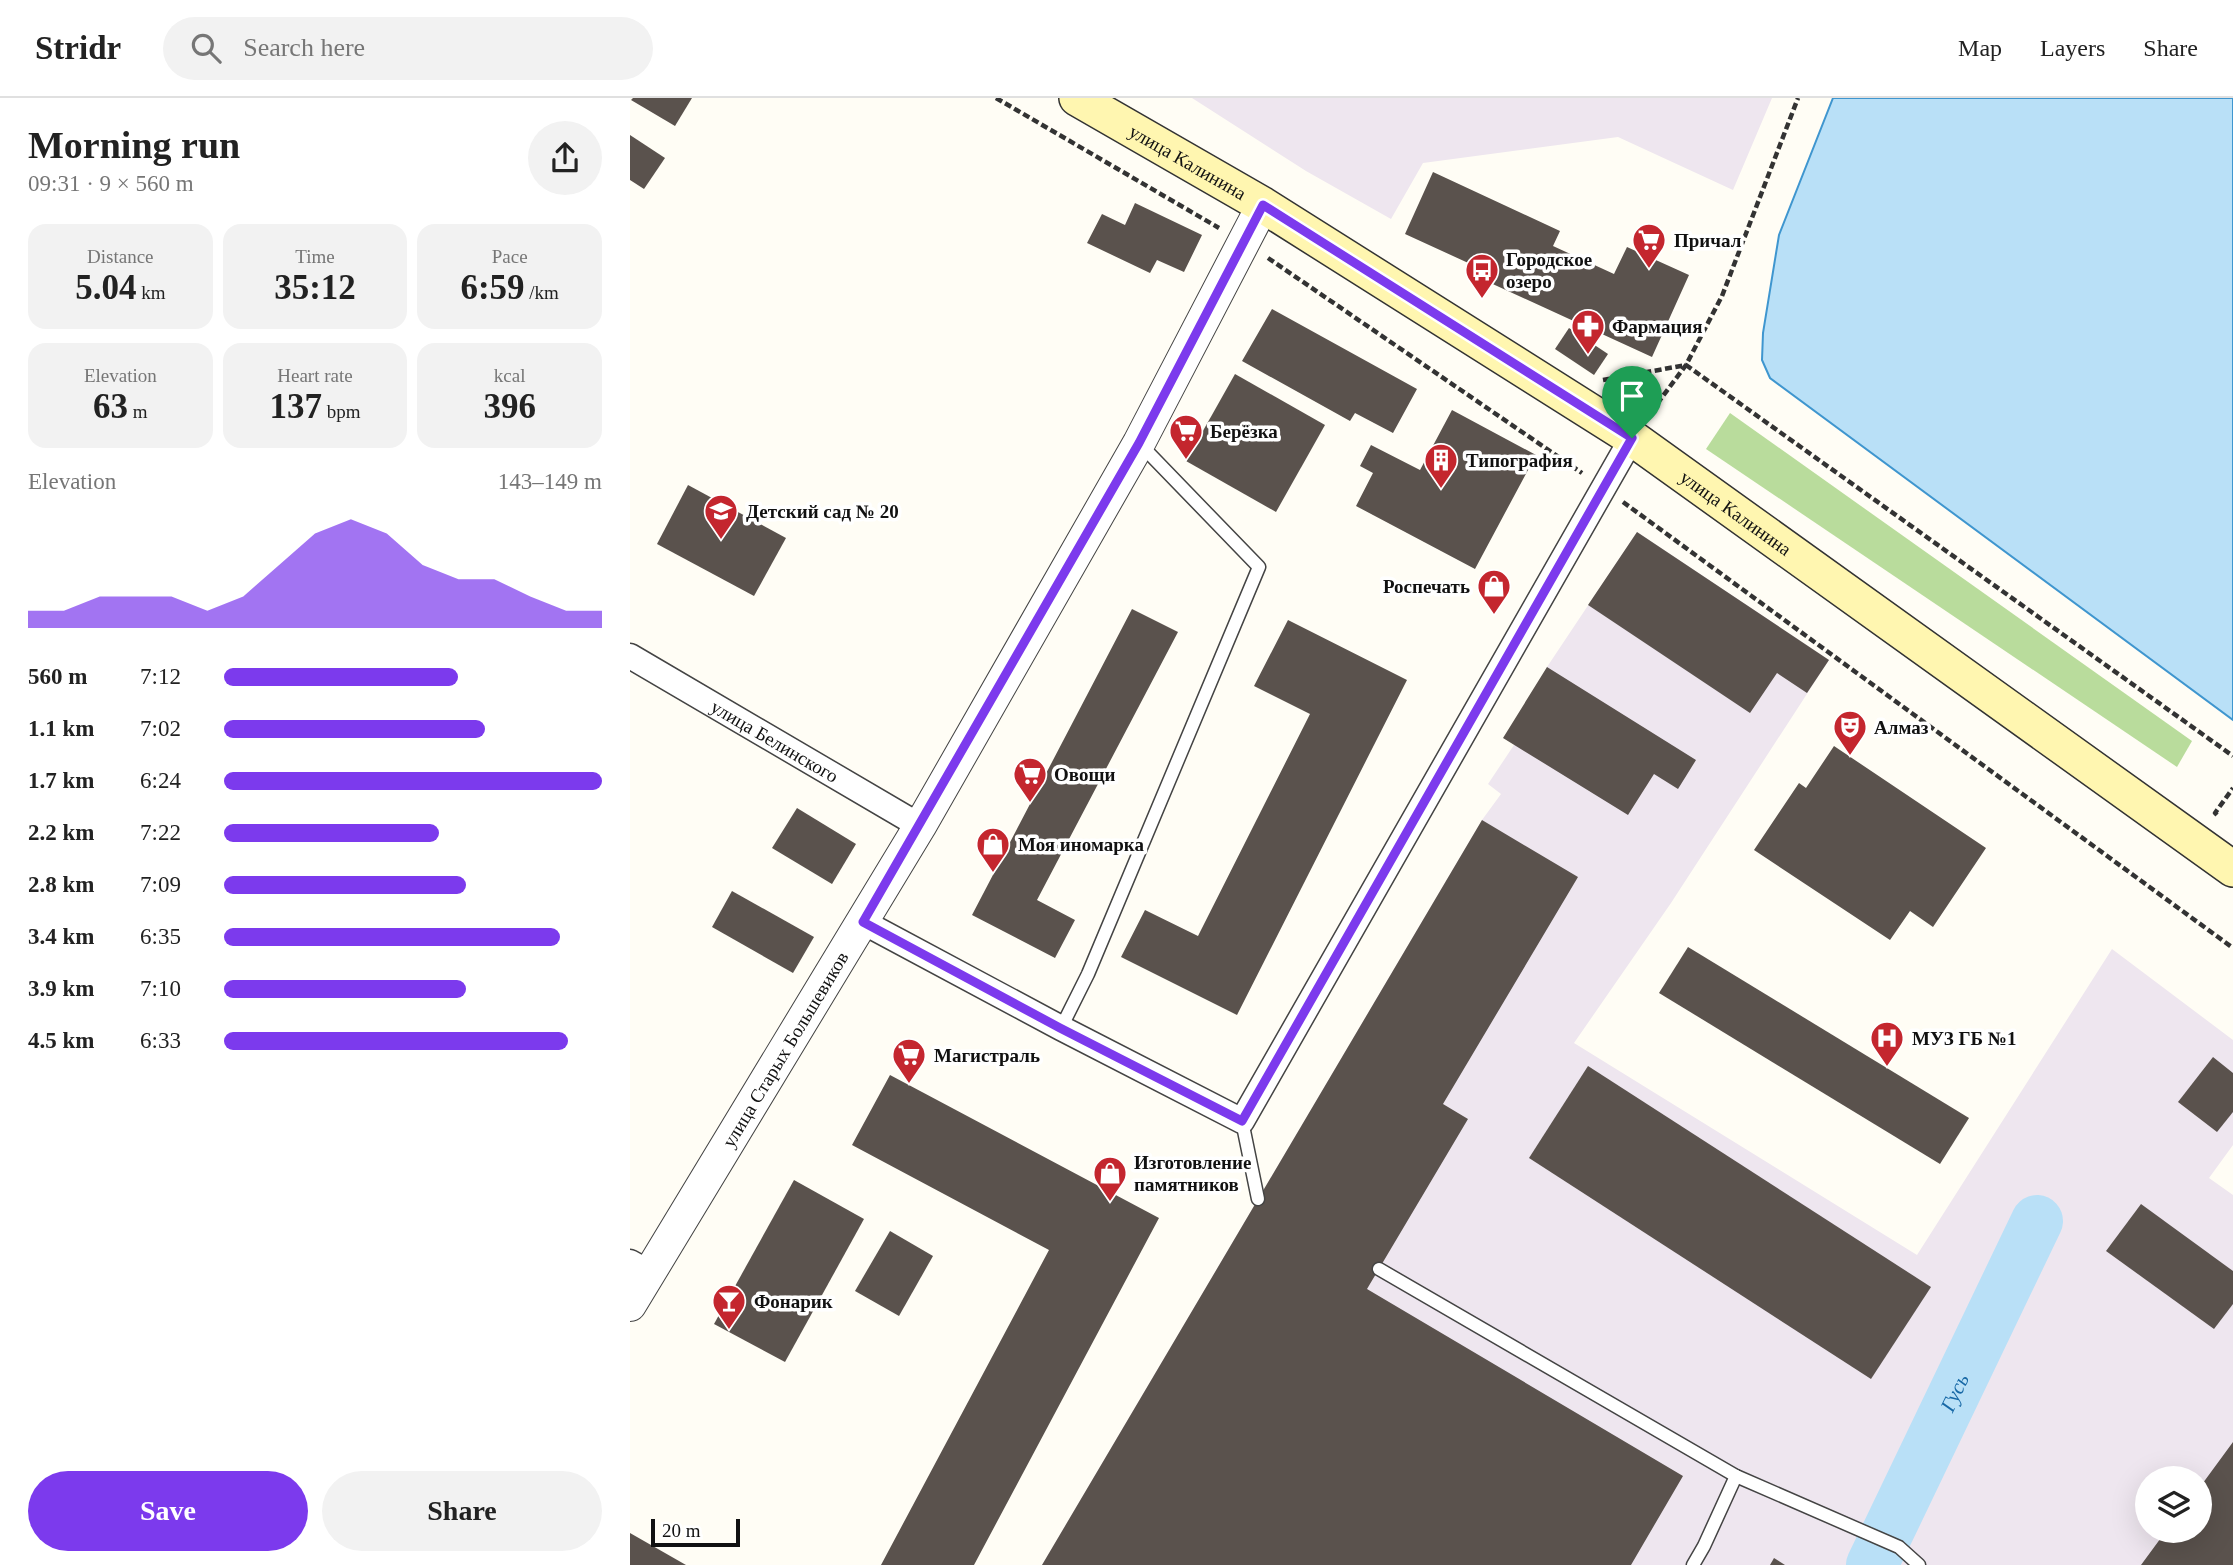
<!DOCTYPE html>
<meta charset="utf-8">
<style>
:root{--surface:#fff;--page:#f2f2f2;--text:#222;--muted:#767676;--line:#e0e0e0;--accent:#7c3aed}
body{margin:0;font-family:Georgia,serif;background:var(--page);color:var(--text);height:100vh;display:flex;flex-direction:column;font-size:26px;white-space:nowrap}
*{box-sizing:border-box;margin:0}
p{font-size:23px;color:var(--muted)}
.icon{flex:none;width:38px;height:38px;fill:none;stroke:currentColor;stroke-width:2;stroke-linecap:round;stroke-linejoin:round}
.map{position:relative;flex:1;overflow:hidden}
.side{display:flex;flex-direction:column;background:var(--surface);width:630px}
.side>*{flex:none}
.controls{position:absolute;left:1505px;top:1368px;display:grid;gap:14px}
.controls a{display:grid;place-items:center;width:77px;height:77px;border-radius:50%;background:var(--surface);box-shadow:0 7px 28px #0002;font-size:35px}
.scale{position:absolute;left:21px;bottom:18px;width:89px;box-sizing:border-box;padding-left:7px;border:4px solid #111;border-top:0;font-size:19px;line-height:24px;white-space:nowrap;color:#111;-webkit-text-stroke:5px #fff;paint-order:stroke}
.pin{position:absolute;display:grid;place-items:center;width:60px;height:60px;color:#fff;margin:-72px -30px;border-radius:50% 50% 50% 0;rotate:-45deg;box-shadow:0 0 7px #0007}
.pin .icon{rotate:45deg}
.round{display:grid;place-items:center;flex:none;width:74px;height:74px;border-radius:37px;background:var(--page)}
.overview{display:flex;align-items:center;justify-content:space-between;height:119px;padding:0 28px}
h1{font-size:38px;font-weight:800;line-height:52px}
.figures{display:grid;grid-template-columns:repeat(3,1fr);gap:10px;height:119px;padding:7px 28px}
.figures div{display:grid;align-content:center;border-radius:18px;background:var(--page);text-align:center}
.figures b{font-size:35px;font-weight:800}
.figures small{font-size:19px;font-weight:400}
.figures p{font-size:19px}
.chart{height:196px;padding:14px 28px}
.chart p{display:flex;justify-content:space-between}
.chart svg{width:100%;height:126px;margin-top:7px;fill:var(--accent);opacity:.7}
.primary-button{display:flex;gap:14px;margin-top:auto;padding:14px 28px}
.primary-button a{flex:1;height:80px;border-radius:42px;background:var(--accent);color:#fff;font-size:28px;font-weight:800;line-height:80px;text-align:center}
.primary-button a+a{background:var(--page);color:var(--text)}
ul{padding:0 28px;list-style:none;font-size:23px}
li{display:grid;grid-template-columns:112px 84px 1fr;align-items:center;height:52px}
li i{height:18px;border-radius:9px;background:var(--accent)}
header{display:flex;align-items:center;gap:42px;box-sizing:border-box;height:98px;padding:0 35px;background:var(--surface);border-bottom:2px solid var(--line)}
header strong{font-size:33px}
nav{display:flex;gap:38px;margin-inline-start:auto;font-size:24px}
.search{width:490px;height:63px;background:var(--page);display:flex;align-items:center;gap:18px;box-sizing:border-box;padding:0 24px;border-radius:38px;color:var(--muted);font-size:26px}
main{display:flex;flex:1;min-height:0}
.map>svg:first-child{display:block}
.industrial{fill:#eee6ef;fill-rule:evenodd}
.forest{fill:#b9dc9c}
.water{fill:#b9e0f7;stroke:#3f96cf;stroke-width:2}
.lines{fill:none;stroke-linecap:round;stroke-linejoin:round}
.river{stroke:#b9e0f7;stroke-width:52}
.building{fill:#5a524d}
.service-casing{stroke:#444;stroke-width:15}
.minor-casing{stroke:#444;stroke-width:27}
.tertiary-casing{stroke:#444;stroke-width:34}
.secondary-casing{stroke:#333;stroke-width:38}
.path{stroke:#333;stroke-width:4.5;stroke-dasharray:7 3.5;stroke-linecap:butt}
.service{stroke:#fff;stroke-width:12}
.minor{stroke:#fff;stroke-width:24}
.tertiary{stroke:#fff;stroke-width:32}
.secondary{stroke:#fff6b0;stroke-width:35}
.route-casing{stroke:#fff;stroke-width:14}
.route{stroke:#7c3aed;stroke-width:9}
.labels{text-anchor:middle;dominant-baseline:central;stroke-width:7;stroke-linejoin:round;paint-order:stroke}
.street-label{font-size:19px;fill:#111;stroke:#fff}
.poi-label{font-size:19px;font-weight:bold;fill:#111;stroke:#fff;text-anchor:start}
.water-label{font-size:21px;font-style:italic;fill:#1768a6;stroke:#fff}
</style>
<header>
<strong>Stridr</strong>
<div class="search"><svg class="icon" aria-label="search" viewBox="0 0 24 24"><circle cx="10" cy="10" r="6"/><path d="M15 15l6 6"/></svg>Search here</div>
<nav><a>Map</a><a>Layers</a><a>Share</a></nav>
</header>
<main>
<section class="side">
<div class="overview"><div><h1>Morning run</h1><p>09:31 · 9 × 560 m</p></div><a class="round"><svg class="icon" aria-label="share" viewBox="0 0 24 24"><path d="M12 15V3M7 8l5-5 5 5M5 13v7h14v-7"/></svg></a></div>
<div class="figures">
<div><p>Distance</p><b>5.04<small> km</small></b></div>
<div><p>Time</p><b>35:12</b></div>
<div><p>Pace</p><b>6:59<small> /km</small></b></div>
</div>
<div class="figures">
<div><p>Elevation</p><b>63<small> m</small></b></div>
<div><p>Heart rate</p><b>137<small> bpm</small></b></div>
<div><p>kcal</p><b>396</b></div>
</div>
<div class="chart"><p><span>Elevation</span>143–149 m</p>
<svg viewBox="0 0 160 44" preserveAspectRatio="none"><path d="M0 44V38L10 38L20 33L30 33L40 33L50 38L60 33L70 22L80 11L90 6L100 11L110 22L120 27L130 27L140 33L150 38L160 38V44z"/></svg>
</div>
<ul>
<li><b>560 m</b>7:12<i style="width:62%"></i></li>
<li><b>1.1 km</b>7:02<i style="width:69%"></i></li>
<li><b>1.7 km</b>6:24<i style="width:100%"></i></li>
<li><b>2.2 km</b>7:22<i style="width:57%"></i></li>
<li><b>2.8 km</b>7:09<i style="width:64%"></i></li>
<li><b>3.4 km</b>6:35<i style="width:89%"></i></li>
<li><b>3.9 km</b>7:10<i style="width:64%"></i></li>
<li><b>4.5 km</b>6:33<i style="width:91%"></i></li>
</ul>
<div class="primary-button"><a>Save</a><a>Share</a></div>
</section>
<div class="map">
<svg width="1603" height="1467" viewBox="0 0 1603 1467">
<rect width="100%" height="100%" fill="#fffdf5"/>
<g class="industrial">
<path d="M 562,0 L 1142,0 L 1103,92 L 988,39 L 793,65 L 761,121 L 676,73 Z"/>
<path d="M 1007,434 L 1199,562 L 1041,805 L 944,945 L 1287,1157 L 1482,851 L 1603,942 L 1603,1047 L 1579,1080 L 1603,1097 L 1603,1467 L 412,1467 L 852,722 L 871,696 L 858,686 L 884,647 L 917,569 ZM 1517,1381 L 1570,1381 L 1570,1433 L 1517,1433 Z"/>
</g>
<path class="forest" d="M 1100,315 L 1562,643 L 1547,669 L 1076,351 Z"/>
<path class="water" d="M 1203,0 L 1603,0 L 1603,622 L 1140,280 L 1132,262 L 1133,235 L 1149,137 Z"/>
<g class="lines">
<path class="river" id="s1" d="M 1242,1467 L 1407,1123"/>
</g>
<g class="building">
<path d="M 3,0 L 62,0 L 45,28 L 1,2 Z"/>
<path d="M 0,37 L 35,60 L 14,91 L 0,82 Z"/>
<path d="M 803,74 L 930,133 L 923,148 L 984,176 L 997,149 L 1059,177 L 1022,259 L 843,177 L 847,169 L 775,136 Z"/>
<path d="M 505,105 L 572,137 L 554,174 L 527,162 L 520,175 L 457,145 L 472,116 L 495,127 Z"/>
<path d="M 642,211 L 787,291 L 763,335 L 725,315 L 720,323 L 612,263 Z"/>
<path d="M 939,230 L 978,256 L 964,277 L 925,251 Z"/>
<path d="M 605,276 L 695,327 L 646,414 L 556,363 Z"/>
<path d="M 822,312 L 906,357 L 845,471 L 726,408 L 743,375 L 730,368 L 741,347 L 790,372 Z"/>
<path d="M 58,387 L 156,440 L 124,498 L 27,446 Z"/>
<path d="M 1007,434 L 1199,562 L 1177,595 L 1147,575 L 1120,615 L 958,507 Z"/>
<path d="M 502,511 L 548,534 L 407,802 L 445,822 L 425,860 L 342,817 Z"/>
<path d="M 658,522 L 777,582 L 607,917 L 491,859 L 515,812 L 568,838 L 680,616 L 624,588 Z"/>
<path d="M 917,569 L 1066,662 L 1048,691 L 1024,676 L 998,717 L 873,640 Z"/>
<path d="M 1204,648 L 1356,750 L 1303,829 L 1280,813 L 1260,842 L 1124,752 L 1169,685 L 1176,690 Z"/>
<path d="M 167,710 L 226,746 L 202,786 L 142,750 Z"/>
<path d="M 852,722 L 948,779 L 813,1006 L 838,1021 L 737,1191 L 1053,1378 L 1001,1467 L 412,1467 Z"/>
<path d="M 102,793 L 184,839 L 163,875 L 82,829 Z"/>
<path d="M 1058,849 L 1339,1020 L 1310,1066 L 1029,895 Z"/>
<path d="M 1583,959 L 1603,975 L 1603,1014 L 1587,1034 L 1548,1004 Z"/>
<path d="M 958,968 L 1301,1189 L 1241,1281 L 899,1060 Z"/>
<path d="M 260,977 L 529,1120 L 344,1467 L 251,1467 L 419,1152 L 222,1047 Z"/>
<path d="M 164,1082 L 234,1121 L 155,1264 L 84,1226 Z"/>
<path d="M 1511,1106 L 1603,1173 L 1603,1206 L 1584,1231 L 1476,1153 Z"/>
<path d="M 260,1133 L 303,1158 L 269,1218 L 225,1193 Z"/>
<path d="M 1603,1344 L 1603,1467 L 1511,1467 L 1536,1433 L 1570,1433 L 1570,1389 Z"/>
<path d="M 0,1435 L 56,1467 L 0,1467 Z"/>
<path d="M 1144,1460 L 1155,1467 L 1140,1467 Z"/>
</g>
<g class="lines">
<defs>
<g id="service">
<path d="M 431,930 L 458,876 L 629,469 L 509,345"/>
<path d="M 612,1023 L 628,1101"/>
<path d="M 749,1171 L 1106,1378 L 1269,1449 L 1289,1467"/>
<path d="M 1063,1467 L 1074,1448 L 1106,1378"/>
</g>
<g id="minor">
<path id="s2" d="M 0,558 L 290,728"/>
<path d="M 233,824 L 431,930 L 612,1023 L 1002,340"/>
<path d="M 0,1164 L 20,1175"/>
</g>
<g id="tertiary">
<path id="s3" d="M 0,1207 L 290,728 L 509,345 L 633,107"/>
</g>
<g id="secondary">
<path id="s4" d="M 447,0 L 633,107 L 1002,340 L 1603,771"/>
</g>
</defs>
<use href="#service" class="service-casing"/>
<use href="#minor" class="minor-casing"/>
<use href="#tertiary" class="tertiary-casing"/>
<use href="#secondary" class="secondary-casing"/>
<g class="path">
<path d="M 366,0 L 589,130"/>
<path d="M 638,160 L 952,375"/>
<path d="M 973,282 L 1056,267 L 1603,658"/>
<path d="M 1021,314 L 1056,267 L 1092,198 L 1168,0"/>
<path d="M 993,404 L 1603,850"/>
<path d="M 1587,717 L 1585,715 L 1603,690"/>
</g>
<use href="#service" class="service"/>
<use href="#minor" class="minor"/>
<use href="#tertiary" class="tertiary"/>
<use href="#secondary" class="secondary"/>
</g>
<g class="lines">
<defs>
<path id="route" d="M 633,107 L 1002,340 L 612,1023 L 430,930 L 233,824 L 509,345 Z"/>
</defs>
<use href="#route" class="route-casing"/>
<use href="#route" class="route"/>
</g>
<defs>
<symbol id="supermarket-pin" viewBox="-11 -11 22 30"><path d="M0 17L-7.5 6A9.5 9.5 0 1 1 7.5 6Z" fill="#c4262e" stroke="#fff"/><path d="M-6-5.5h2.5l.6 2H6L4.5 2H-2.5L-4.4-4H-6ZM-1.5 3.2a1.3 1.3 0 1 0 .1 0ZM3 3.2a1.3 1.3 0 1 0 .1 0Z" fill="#fff"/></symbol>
<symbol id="bus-pin" viewBox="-11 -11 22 30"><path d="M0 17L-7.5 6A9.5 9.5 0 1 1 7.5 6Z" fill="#c4262e" stroke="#fff"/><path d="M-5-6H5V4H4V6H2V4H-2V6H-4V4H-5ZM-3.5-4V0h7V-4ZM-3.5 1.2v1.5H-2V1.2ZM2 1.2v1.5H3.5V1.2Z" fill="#fff"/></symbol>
<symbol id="pharmacy-pin" viewBox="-11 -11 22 30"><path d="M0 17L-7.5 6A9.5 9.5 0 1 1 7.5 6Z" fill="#c4262e" stroke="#fff"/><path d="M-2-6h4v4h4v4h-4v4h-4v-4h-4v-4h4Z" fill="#fff"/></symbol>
<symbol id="building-pin" viewBox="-11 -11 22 30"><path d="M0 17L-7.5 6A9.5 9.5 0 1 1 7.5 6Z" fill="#c4262e" stroke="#fff"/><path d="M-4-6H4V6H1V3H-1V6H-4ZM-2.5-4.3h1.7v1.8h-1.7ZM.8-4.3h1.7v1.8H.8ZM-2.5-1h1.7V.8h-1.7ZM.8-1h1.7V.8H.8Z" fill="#fff"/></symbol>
<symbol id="school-pin" viewBox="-11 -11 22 30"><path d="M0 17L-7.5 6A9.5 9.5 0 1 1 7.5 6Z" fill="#c4262e" stroke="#fff"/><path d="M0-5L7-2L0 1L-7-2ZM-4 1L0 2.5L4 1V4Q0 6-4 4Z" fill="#fff"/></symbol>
<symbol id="shop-pin" viewBox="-11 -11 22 30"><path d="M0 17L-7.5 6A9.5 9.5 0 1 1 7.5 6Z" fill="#c4262e" stroke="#fff"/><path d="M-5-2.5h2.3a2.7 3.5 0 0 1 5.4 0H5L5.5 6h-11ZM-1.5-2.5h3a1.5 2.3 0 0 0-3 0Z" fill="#fff"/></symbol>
<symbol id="theatre-pin" viewBox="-11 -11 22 30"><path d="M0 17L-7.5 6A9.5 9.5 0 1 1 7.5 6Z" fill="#c4262e" stroke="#fff"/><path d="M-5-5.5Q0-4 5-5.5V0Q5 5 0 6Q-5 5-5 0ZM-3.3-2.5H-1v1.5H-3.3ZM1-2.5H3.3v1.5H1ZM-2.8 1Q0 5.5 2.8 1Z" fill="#fff"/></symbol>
<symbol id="hospital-pin" viewBox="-11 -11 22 30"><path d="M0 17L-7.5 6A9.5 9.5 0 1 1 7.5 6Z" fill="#c4262e" stroke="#fff"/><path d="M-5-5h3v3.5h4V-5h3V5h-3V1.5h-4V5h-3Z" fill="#fff"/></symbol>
<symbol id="bar-pin" viewBox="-11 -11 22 30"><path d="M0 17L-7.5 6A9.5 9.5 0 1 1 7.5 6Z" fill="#c4262e" stroke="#fff"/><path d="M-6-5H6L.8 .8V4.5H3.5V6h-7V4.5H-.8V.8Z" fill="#fff"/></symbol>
</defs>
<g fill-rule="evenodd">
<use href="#supermarket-pin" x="1000" y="123" width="38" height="52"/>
<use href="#bus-pin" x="833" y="153" width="38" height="52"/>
<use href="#pharmacy-pin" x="939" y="209" width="38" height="52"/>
<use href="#supermarket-pin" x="537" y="314" width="38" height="52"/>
<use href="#building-pin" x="792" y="343" width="38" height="52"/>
<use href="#school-pin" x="72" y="394" width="38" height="52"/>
<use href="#shop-pin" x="845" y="469" width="38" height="52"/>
<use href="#theatre-pin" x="1201" y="610" width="38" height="52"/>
<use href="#supermarket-pin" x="381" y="657" width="38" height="52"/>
<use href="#shop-pin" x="344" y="727" width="38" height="52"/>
<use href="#hospital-pin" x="1238" y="921" width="38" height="52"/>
<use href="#supermarket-pin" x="260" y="938" width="38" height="52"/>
<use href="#shop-pin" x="461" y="1056" width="38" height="52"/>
<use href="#bar-pin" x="80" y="1184" width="38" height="52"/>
</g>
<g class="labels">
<g class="street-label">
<text stroke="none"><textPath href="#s4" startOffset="128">улица Калинина</textPath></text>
<text stroke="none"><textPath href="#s4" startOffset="779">улица Калинина</textPath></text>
<text stroke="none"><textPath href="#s2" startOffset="168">улица Белинского</textPath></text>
<text stroke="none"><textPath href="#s3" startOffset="299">улица Старых Большевиков</textPath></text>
</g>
<g class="poi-label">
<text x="1044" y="142">Причал</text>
<text x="876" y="161">Городское<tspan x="876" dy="22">озеро</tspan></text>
<text x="982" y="228">Фармация</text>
<text x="580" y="333">Берёзка</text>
<text x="836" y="362">Типография</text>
<text x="116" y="413">Детский сад № 20</text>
<text x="840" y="488" text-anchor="end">Роспечать</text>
<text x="1244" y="629">Алмаз</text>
<text x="424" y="676">Овощи</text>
<text x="388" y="746">Моя иномарка</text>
<text x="1282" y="940">МУЗ ГБ №1</text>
<text x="304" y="957">Магистраль</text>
<text x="504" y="1064">Изготовление<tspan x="504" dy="22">памятников</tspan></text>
<text x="124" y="1203">Фонарик</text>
</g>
<g class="water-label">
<text stroke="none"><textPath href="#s1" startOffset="191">Гусь</textPath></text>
</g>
</g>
</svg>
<div class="controls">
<a><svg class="icon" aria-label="layers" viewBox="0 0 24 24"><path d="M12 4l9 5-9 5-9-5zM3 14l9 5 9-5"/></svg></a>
</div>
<div class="scale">20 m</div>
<div class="pin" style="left:1002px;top:340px;background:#1e9e55"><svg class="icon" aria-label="arrive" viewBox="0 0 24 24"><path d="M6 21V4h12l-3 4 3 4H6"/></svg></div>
</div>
</main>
